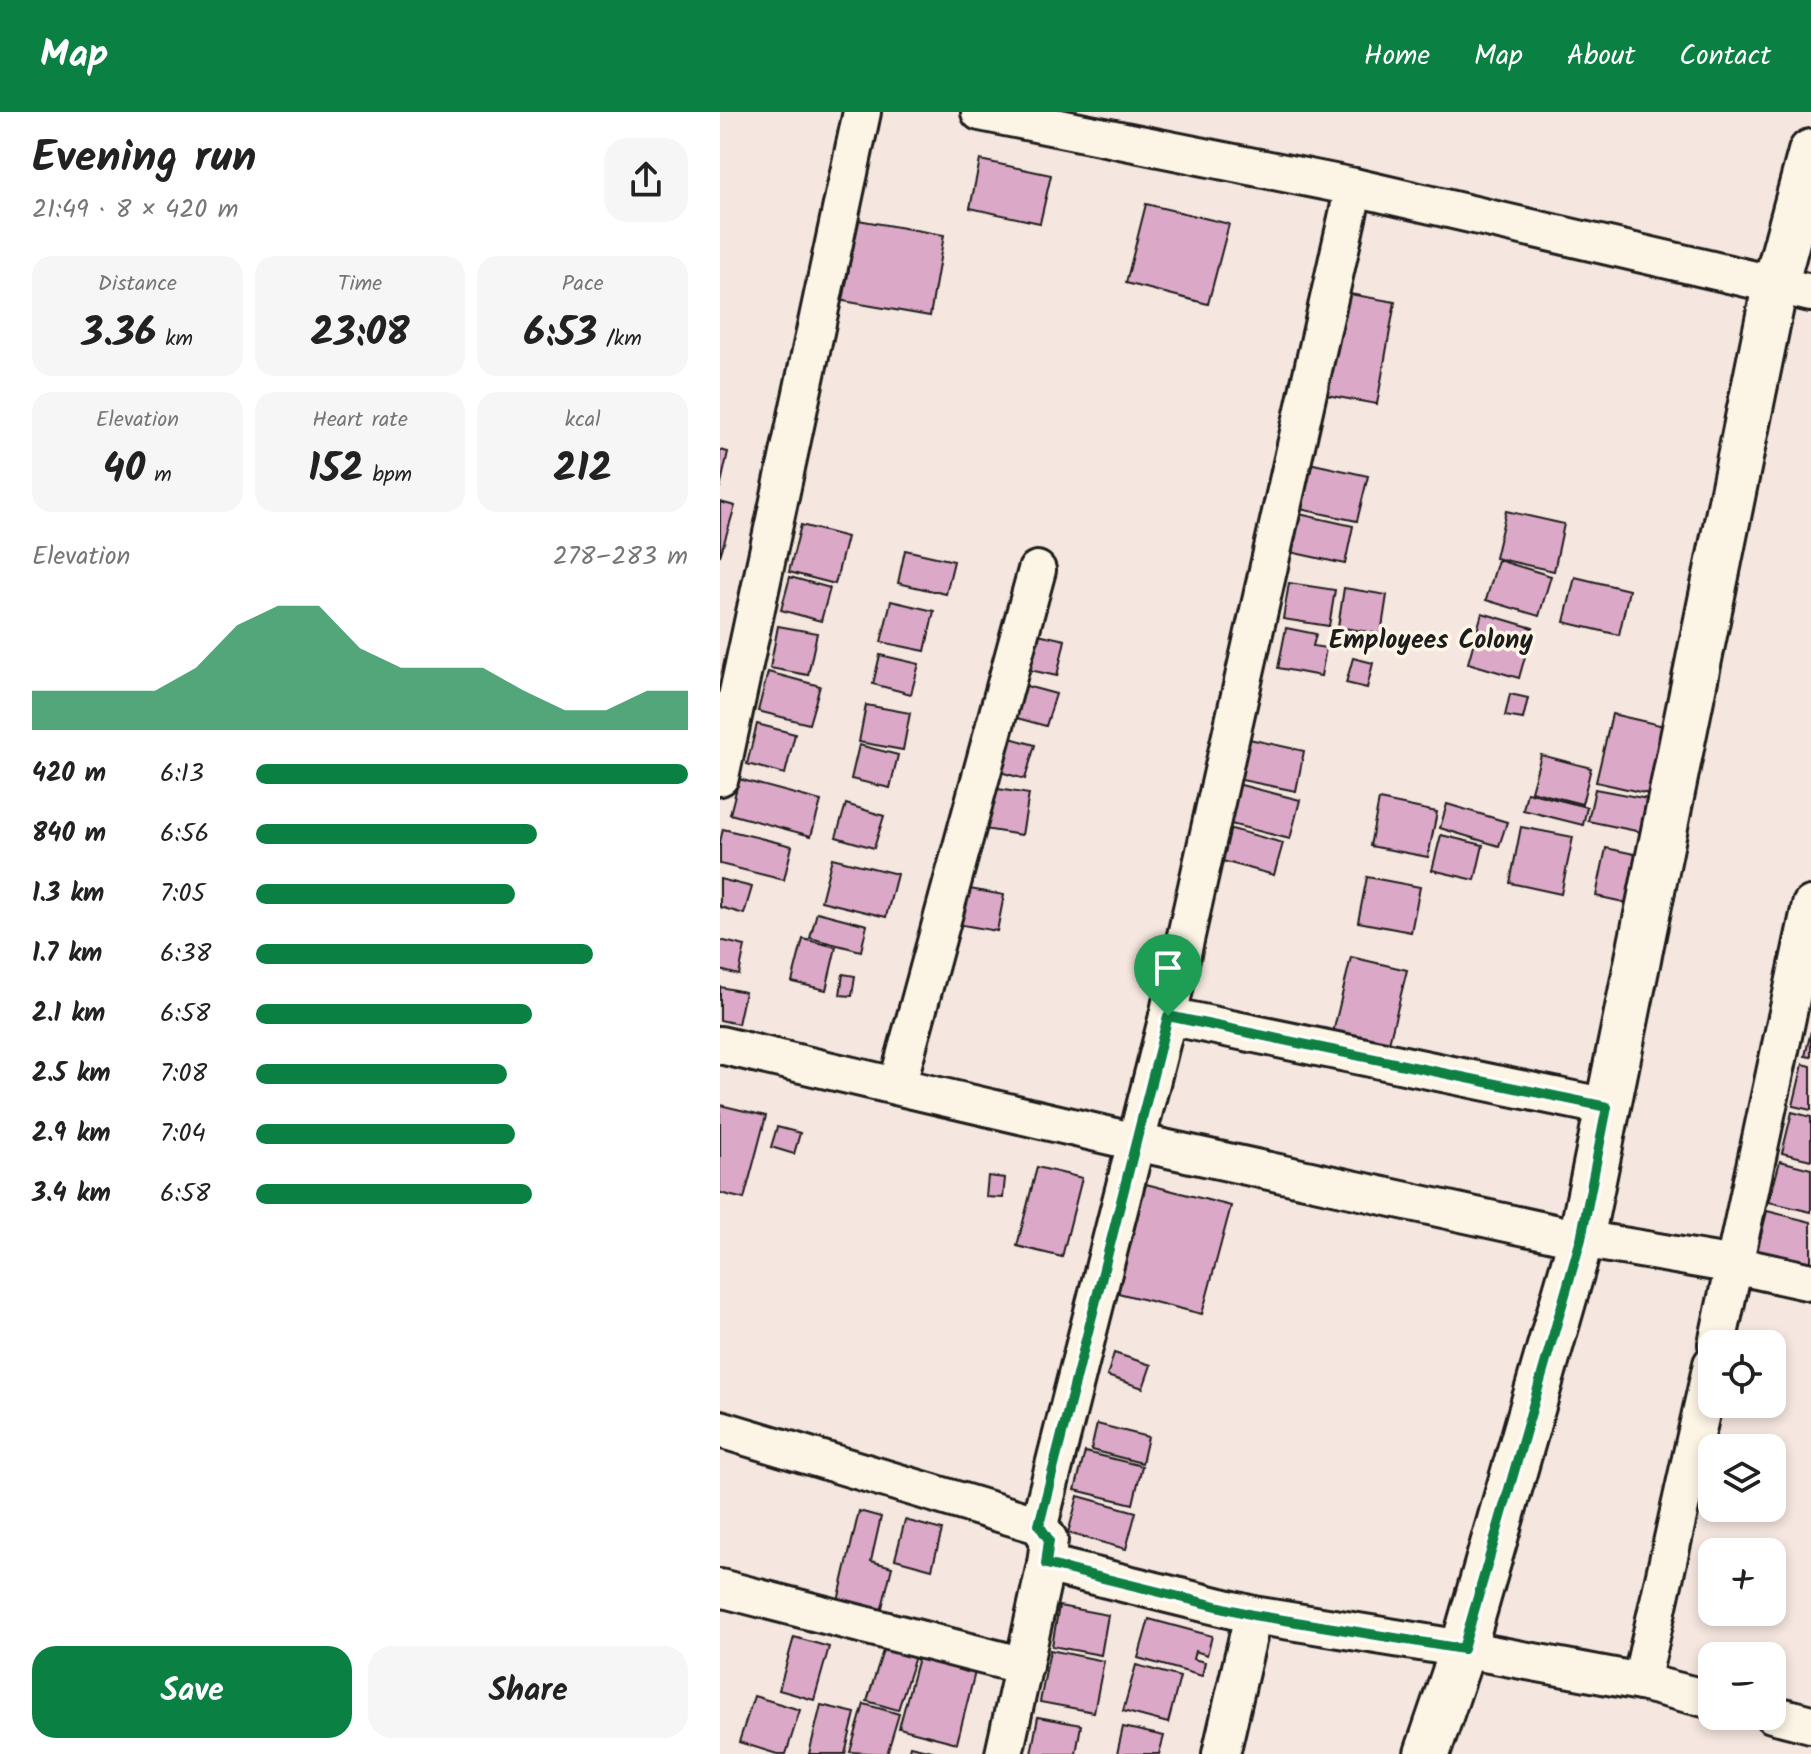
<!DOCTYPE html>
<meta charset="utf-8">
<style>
:root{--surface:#fff;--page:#f6f6f6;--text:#222;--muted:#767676;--accent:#0b8043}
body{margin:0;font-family:Kalam,sans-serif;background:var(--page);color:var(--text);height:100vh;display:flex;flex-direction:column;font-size:30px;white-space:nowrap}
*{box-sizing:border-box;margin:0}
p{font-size:26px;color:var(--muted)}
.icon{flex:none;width:44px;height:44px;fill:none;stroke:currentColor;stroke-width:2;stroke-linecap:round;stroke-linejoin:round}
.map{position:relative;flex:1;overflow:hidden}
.sheet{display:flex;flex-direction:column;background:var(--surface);width:720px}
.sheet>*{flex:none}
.buttons{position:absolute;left:978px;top:1218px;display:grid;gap:16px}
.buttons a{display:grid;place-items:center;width:88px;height:88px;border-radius:16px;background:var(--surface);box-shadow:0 4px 12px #0003;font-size:40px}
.pin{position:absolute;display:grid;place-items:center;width:68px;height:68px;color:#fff;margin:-82px -34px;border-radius:50% 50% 50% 0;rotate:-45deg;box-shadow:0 0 8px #0007}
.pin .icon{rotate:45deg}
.round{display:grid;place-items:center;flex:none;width:84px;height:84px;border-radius:24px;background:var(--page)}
.head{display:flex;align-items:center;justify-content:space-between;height:136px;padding:0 32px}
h1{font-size:44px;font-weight:600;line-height:60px}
.stats{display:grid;grid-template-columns:repeat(3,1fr);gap:12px;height:136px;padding:8px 32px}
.stats div{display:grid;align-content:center;border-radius:20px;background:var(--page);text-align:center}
.stats b{font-size:40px;font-weight:600}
.stats small{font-size:22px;font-weight:400}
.stats p{font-size:22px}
.chart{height:224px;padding:16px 32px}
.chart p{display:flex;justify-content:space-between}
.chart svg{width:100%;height:144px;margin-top:8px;fill:var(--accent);opacity:.7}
.primary-button{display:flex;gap:16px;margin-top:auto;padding:16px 32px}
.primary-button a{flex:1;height:92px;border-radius:24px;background:var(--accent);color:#fff;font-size:32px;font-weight:600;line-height:92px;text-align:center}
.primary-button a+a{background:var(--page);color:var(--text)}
ul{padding:0 32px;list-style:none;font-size:26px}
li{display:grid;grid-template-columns:128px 96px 1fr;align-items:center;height:60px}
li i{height:20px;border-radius:10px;background:var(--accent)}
header{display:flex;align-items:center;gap:48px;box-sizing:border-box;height:112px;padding:0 40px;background:var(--accent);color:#fff}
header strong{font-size:38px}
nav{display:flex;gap:44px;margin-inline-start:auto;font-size:28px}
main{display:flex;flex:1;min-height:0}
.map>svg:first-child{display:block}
.building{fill:#dba9c7;stroke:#1c1c1c;stroke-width:2}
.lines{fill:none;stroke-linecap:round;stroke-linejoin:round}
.street-casing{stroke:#1c1c1c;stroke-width:42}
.secondary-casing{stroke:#1c1c1c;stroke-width:50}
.street{stroke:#fcf5e5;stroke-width:36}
.secondary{stroke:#fcf5e5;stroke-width:44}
.route-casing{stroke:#fff;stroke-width:16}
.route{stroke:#0b8043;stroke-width:10}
.labels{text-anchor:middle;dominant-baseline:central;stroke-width:7;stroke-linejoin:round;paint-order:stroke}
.neighbourhood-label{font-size:26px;font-weight:bold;fill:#1c1c1c;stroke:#fcf5e5}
</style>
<header>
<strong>Map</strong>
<nav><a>Home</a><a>Map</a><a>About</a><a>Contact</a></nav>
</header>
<main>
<section class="sheet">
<div class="head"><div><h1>Evening run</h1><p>21:49 · 8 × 420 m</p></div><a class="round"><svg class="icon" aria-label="share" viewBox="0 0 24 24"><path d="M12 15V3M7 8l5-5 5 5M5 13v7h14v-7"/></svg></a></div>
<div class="stats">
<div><p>Distance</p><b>3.36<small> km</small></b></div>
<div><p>Time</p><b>23:08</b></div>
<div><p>Pace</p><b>6:53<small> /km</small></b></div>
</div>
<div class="stats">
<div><p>Elevation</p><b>40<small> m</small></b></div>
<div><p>Heart rate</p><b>152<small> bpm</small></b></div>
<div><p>kcal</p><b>212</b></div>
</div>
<div class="chart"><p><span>Elevation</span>278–283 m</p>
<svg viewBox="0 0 160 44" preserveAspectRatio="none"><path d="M0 44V32L10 32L20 32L30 32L40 25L50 12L60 6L70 6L80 19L90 25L100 25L110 25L120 32L130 38L140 38L150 32L160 32V44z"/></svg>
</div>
<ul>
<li><b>420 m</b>6:13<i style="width:100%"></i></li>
<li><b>840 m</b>6:56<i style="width:65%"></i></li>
<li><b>1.3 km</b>7:05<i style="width:60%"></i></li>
<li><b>1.7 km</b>6:38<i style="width:78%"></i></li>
<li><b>2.1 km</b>6:58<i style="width:64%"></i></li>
<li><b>2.5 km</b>7:08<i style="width:58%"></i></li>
<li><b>2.9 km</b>7:04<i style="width:60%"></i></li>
<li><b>3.4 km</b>6:58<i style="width:64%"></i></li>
</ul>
<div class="primary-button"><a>Save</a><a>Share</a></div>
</section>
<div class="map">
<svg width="1091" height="1642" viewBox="0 0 1091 1642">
<rect width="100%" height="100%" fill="#f5e6df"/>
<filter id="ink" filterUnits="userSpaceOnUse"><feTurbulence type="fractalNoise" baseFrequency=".0125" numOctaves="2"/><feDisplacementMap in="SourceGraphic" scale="16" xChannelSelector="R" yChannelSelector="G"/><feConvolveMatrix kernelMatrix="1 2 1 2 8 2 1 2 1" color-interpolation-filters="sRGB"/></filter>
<g filter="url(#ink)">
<g class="building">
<path d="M 260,48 L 331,63 L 320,111 L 250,96 Z"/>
<path d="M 426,92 L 509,112 L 488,192 L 406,171 Z"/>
<path d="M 138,108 L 224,123 L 210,204 L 123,189 Z"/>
<path d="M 624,181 L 675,190 L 657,292 L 606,283 Z"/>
<path d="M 0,338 L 8,340 L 0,376 Z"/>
<path d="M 589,351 L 648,364 L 637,409 L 580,397 Z"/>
<path d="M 0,390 L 15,394 L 0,444 Z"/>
<path d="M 786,399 L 844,412 L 834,459 L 775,446 Z"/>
<path d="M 579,402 L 633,414 L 625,452 L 570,440 Z"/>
<path d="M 81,413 L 127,425 L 115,472 L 69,460 Z"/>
<path d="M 185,438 L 234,449 L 226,482 L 178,471 Z"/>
<path d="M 778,448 L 831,464 L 819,504 L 766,488 Z"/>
<path d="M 70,465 L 110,476 L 101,509 L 61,498 Z"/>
<path d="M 855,465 L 909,478 L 899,523 L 844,510 Z"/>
<path d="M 569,471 L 615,478 L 609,514 L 563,507 Z"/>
<path d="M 624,476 L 667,483 L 661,522 L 618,515 Z"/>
<path d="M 171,489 L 214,499 L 205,539 L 161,530 Z"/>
<path d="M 762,501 L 813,516 L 799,566 L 748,551 Z"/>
<path d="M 58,514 L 97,521 L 88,563 L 50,556 Z"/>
<path d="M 566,516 L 596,522 L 593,534 L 606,536 L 601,564 L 558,556 Z"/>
<path d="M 309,520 L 345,528 L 337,564 L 301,556 Z"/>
<path d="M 160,543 L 199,552 L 191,582 L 153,572 Z"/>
<path d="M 633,546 L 653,551 L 647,576 L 626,571 Z"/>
<path d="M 48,560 L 100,574 L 89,612 L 38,599 Z"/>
<path d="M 295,571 L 336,582 L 326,614 L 286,603 Z"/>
<path d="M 790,582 L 808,586 L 803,607 L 785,604 Z"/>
<path d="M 146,593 L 190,601 L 183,638 L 139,630 Z"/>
<path d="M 892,602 L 944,614 L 929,682 L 876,670 Z"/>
<path d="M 37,612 L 75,622 L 65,662 L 27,652 Z"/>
<path d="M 283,624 L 315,633 L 305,667 L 273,658 Z"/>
<path d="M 520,625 L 584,639 L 576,679 L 512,666 Z"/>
<path d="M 139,633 L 178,643 L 170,676 L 131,667 Z"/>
<path d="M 821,643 L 871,656 L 862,692 L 811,679 Z"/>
<path d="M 19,667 L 101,689 L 91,724 L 10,702 Z"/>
<path d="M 513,671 L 580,688 L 570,727 L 503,710 Z"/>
<path d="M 272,676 L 309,682 L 302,723 L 264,717 Z"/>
<path d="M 875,677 L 933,688 L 926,721 L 868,709 Z"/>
<path d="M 807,680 L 867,695 L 863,713 L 803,698 Z"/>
<path d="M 659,688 L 717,700 L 708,745 L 650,734 Z"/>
<path d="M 126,692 L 164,704 L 154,736 L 116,725 Z"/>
<path d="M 727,692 L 787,710 L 779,734 L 720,716 Z"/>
<path d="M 801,715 L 853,725 L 841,782 L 790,771 Z"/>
<path d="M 508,716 L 563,731 L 554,763 L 499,748 Z"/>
<path d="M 3,717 L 72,734 L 64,768 L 0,752 L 0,730 Z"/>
<path d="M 721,723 L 763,733 L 755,768 L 712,758 Z"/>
<path d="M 886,736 L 919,743 L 908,791 L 876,784 Z"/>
<path d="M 112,746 L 177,762 L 166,805 L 101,789 Z"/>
<path d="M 647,765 L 700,775 L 691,820 L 638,810 Z"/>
<path d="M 0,767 L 32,775 L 24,802 L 0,795 Z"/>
<path d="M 244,776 L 284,783 L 277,819 L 237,812 Z"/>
<path d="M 97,800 L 147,813 L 141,839 L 90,826 Z"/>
<path d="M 83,827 L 116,835 L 106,878 L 72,870 Z"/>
<path d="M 0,828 L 25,834 L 19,863 L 0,858 Z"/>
<path d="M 631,845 L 687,858 L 667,939 L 612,925 Z"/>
<path d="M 123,862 L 135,864 L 132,884 L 120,883 Z"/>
<path d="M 0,875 L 25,880 L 18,912 L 0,908 Z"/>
<path d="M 1091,919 L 1091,945 L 1085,944 Z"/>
<path d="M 1083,952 L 1091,954 L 1091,998 L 1073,994 Z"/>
<path d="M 0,993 L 46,1004 L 24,1087 L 0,1081 Z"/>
<path d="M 1072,1000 L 1091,1005 L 1091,1048 L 1062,1041 Z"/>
<path d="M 57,1015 L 80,1021 L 74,1042 L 51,1035 Z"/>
<path d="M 1060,1049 L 1091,1057 L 1091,1100 L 1049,1090 Z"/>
<path d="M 317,1055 L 362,1066 L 342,1145 L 297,1134 Z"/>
<path d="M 268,1064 L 285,1066 L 283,1086 L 266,1085 Z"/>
<path d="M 426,1072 L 511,1094 L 482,1202 L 398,1181 Z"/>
<path d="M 1047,1099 L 1091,1110 L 1091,1153 L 1037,1140 Z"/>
<path d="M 394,1241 L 431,1253 L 423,1276 L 387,1264 Z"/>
<path d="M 377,1312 L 428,1325 L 422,1351 L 371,1338 Z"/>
<path d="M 365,1340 L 422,1354 L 413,1392 L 355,1378 Z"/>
<path d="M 358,1384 L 416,1400 L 406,1437 L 348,1421 Z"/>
<path d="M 139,1399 L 161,1405 L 151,1449 L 172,1455 L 158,1512 L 115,1502 Z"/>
<path d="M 185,1408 L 222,1418 L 212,1457 L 175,1447 Z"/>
<path d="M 339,1494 L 388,1503 L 381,1543 L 332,1534 Z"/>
<path d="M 429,1507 L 492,1524 L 487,1543 L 475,1539 L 473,1547 L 485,1550 L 482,1564 L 418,1546 Z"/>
<path d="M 74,1525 L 109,1535 L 94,1588 L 59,1578 Z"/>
<path d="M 166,1529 L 197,1538 L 178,1598 L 147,1589 Z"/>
<path d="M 330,1538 L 384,1549 L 374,1600 L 320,1590 Z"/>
<path d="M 199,1542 L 256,1556 L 237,1631 L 179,1616 Z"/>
<path d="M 416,1553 L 460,1565 L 448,1611 L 403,1599 Z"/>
<path d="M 34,1584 L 80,1598 L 66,1642 L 57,1642 L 19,1630 Z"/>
<path d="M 144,1592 L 179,1602 L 167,1642 L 130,1640 Z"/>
<path d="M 101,1593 L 135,1601 L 125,1642 L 89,1642 Z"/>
<path d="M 318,1605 L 361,1613 L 356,1642 L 311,1642 Z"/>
<path d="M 403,1615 L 444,1624 L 439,1642 L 397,1642 Z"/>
<path d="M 190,1634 L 225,1642 L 188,1642 Z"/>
</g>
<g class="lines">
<defs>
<g id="street">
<path d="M 260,0 L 634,75 L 1091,181"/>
<path d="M 0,665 L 142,0"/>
<path d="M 448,904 L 887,995"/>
<path d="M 0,933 L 416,1030 L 861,1127 L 1014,1153 L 1091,1170"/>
<path d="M 177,974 L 317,458"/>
<path d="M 997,1232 L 1091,793"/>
<path d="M 0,1317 L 319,1413 L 329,1428 L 326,1452 L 284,1642"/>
<path d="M 319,1413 L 448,904 L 634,75"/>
<path d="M 326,1452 L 533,1503 L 743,1537 L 921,1570 L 992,1588"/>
<path d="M 0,1476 L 304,1554"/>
<path d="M 921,1570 L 992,1252"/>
<path d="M 1052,1602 L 1091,1612"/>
<path d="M 501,1642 L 533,1503"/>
</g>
<path id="secondary" d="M 707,1642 L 743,1537 L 861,1127 L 1055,174 L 1091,40"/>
</defs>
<use href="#street" class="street-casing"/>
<use href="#secondary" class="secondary-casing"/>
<use href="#street" class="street"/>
<use href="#secondary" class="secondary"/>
</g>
</g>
<g class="lines" filter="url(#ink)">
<defs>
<path id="route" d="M 448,904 L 887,995 L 861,1127 L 743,1537 L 533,1503 L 326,1452 L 329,1428 L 319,1413 Z"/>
</defs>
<use href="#route" class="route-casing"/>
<use href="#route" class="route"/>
</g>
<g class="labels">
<g class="neighbourhood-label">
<text x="711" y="529">Employees Colony</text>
</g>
</g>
</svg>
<div class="buttons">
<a><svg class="icon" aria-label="locate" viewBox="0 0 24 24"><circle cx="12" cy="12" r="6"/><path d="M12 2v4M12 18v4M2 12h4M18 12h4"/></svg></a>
<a><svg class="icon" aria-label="layers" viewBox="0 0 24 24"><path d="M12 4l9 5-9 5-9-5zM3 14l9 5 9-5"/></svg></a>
<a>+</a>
<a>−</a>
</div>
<div class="pin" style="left:448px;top:904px;background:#1e9e55"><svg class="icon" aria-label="arrive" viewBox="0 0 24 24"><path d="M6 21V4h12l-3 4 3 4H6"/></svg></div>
</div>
</main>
